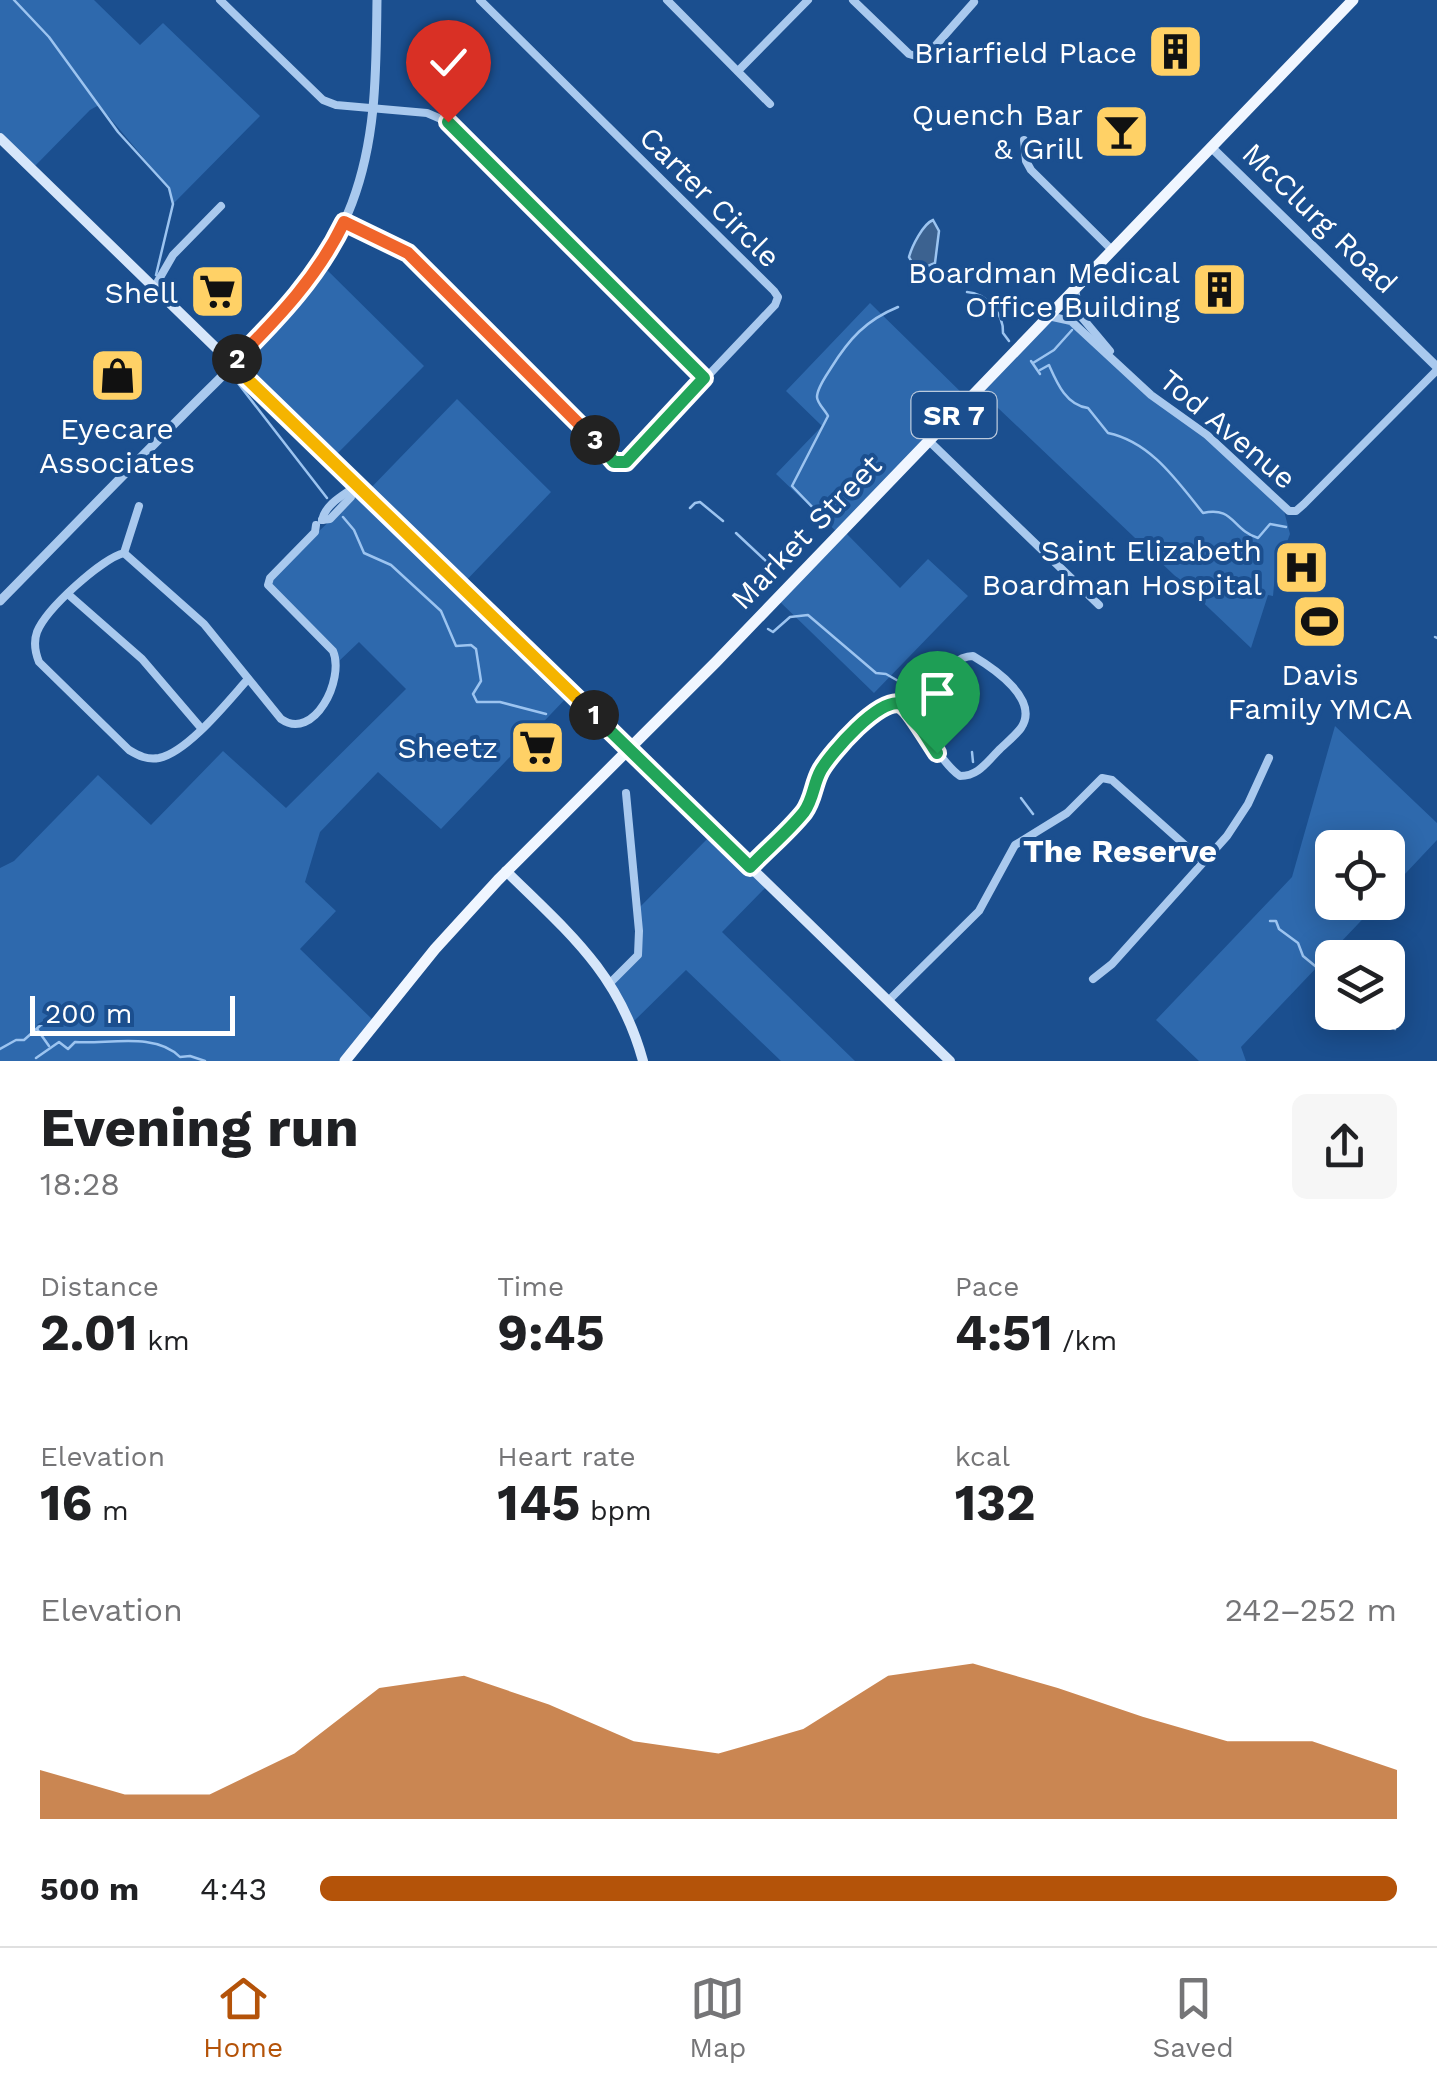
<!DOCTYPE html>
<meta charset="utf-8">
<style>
:root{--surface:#fff;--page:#f6f6f6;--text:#202124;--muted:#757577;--line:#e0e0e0;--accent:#b45309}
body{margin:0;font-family:"Work Sans",sans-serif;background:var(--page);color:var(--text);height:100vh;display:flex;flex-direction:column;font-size:38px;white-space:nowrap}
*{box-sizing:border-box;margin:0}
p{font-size:32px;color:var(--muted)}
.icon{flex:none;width:55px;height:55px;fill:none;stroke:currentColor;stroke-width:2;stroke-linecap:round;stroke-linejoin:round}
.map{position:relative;height:1061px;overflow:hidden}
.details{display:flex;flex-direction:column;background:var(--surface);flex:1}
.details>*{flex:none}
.buttons{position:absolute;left:1315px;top:830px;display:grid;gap:20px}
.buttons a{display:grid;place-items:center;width:90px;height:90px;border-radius:15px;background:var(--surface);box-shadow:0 5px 25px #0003;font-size:50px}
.scale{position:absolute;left:30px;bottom:25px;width:205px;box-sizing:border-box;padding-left:10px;border:5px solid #fff;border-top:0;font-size:28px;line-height:35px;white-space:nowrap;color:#fff;-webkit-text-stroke:8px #1b4f8f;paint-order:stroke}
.pin{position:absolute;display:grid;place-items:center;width:85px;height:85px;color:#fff;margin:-102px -42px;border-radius:50% 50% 50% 0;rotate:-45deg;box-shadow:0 0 10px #0007}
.pin .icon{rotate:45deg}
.km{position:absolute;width:50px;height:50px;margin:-25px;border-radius:50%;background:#222;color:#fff;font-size:28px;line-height:50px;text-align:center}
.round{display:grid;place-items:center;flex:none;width:105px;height:105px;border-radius:15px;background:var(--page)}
.overview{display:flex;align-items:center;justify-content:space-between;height:170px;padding:0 40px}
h1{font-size:55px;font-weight:700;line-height:75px}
.stats{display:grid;grid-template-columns:repeat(3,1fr);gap:15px;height:170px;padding:10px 40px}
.stats div{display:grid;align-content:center}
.stats b{font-size:50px;font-weight:700}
.stats small{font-size:28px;font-weight:400}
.stats p{font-size:28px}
.chart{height:280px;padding:20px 40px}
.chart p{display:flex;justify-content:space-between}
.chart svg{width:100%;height:180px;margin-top:10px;fill:var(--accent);opacity:.7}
ul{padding:0 40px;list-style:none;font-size:32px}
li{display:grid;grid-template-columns:160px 120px 1fr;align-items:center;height:75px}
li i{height:25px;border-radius:12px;background:var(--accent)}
.dock{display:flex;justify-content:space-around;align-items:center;height:140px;border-top:2px solid var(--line);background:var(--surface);font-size:28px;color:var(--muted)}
.dock a{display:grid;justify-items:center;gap:5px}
.dock .selected{color:var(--accent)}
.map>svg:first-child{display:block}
.green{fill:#2e69ad}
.water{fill:#3c6290;stroke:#9cc4f0;stroke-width:2.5}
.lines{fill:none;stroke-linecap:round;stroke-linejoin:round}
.stream{stroke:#9cc4f0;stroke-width:2.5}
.minor{stroke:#a9c9ee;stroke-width:8}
.tertiary{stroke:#a9c9ee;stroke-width:9}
.secondary{stroke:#d6e6fa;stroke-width:10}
.primary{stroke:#f0f6ff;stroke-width:11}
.split-1-casing{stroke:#fff;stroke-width:20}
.split-2-casing{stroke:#fff;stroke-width:20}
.split-3-casing{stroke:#fff;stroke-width:20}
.split-4-casing{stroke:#fff;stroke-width:20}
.split-1{stroke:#22a559;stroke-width:12}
.split-2{stroke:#f5b400;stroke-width:12}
.split-3{stroke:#f0652b;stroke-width:12}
.split-4{stroke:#22a559;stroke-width:12}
.labels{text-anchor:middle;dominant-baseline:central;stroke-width:8;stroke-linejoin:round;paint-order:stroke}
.shield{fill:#1b4f8f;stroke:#bbcadd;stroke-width:2.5}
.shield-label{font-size:28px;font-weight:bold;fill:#fff}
.poi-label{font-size:30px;fill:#fff;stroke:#1b4f8f;text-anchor:end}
.street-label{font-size:30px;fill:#fff;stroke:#1b4f8f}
.neighbourhood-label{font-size:32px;font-weight:bold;fill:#fff;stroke:#1b4f8f}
</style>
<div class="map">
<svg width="1437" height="1061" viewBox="0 0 1437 1061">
<rect width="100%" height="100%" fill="#1b4f8f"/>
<g class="green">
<path d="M 0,0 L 94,0 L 140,45 L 163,23 L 260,116 L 173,204 L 169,188 L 99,105 L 90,110 L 32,169 L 0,138 Z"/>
<path d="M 321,264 L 424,366 L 330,461 L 233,365 Z"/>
<path d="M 870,303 L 968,399 L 843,530 L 900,588 L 928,559 L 968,596 L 874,693 L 777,599 L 839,534 L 776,474 L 822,426 L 786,391 Z"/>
<path d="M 1048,316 L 1071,323 L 1230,459 L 1284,511 L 1290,534 L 1275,574 L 1273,596 L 1268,595 L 1251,648 L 978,389 Z"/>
<path d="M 457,399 L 551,492 L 460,587 L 571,693 L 441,829 L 378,772 L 320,832 L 305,882 L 336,911 L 300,949 L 375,1022 L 345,1061 L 0,1061 L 0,868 L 14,861 L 98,775 L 151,825 L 223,751 L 286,808 L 406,689 L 359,642 L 338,662 L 277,597 L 270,578 L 361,491 L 365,494 Z"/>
<path d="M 1335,726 L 1437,823 L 1437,840 L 1388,892 L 1388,848 L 1332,848 L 1332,902 L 1378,903 L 1241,1047 L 1246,1061 L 1199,1061 L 1156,1020 L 1292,877 Z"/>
<path d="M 714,832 L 769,884 L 722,932 L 855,1061 L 781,1061 L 686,970 L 631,1024 L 611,982 L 638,955 L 637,910 Z"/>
</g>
<path class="water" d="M 933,220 L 939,231 L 935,263 L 928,266 L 913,264 L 909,257 C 912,246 923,224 933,220 Z"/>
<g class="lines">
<g class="stream">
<path d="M 14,0 L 49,37 L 118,132 L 169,188 L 173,204 L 156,275"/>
<path d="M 967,292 C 986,293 1004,314 1003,333 L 1009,341"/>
<path d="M 1031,361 L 1040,374"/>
<path d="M 1033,363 L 1054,350 L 1072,330"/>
<path d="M 1040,370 L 1049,365 C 1057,383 1066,405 1088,408 L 1108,433 C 1151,442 1177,481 1203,513 C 1234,506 1232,530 1258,538 L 1270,524 L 1286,527"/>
<path d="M 234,378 L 327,498"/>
<path d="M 690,508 L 695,503 L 700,502 L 723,521"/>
<path d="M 819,514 L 792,486 L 828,416 C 825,410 817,403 817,397 C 817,388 826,376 831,368 C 849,339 866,320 898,307"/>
<path d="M 343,517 L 354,530 L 364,553 L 391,565 L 441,611 L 456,646 L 471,645 L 476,649 L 481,681 L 473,694 L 477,702 L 500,702 L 546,714"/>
<path d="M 736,533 L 767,562 L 765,572"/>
<path d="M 768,629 L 773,632 L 790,617 L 808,615 L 876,673 L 886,674 L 916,691"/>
<path d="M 1435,637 L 1437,638"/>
<path d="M 972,752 L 973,762"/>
<path d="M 1021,798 L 1033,814"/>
<path d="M 1270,921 L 1276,921 L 1279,929 L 1298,943 L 1303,956 L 1320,970"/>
<path d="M 1325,975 L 1332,980"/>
<path d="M 1368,1012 L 1395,1029"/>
<path d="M 37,1029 L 49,1046"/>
<path d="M 0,1049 L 16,1040 L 24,1040 L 42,1024"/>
<path d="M 36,1058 L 59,1042 L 68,1049 L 75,1042 C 105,1045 155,1031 180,1057 L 190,1056 L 205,1061"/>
</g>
<g class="minor">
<path d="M 220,0 L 323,100 L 336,105 L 427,113 L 448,122 L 704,377"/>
<path d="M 667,0 L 770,104"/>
<path d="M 853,0 L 909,54 L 919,57 L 929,53 L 974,2"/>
<path d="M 738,71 L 808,0"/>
<path d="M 1024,140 L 1026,161 L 1031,170 L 1112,250"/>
<path d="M 344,222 L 407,253 L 614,462 L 621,464 L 629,459 L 775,305 L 778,297 L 774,291 L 480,0"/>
<path d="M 154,288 L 173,255 L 221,206"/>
<path d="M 1075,288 L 1079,314 L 1110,351"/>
<path d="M 1048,316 L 1071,321 L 1151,395 L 1207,435 L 1289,511 L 1296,511 L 1304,504 L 1437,370"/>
<path d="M 929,441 L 1099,605"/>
<path d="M 139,506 L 124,553 C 101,559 46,609 37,632 C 33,643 35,652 39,662 L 129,750 C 139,756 147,760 159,758 C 188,752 229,700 248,679"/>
<path d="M 322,520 C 326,503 344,495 356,486"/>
<path d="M 322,520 L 330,519 L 351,497 L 352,489"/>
<path d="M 124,553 L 204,624 L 281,719 C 314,742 345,679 333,651 L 268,585 L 270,578 L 315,532 L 316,525"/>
<path d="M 69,595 L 142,659 L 201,728"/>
<path d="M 750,867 C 768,849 788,831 804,811 C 814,798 814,783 822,769 C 832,752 881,695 902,705 C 914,710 939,762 960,776 C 978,776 986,763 998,751 C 1005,744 1015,736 1021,728 C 1040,700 995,669 973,656 C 947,656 930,696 908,710"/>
<path d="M 1093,979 L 1112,964 L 1227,836 L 1248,804 L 1269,758"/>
<path d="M 611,982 L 638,955 L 639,931 L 626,793"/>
<path d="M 888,1001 L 979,911 L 1015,845 L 1067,813 L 1102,778 L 1112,780 L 1204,862"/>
</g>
<g class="tertiary">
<path d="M 1211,147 L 1437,367"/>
<path d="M 0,601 C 61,539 121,477 182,416 C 245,352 320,289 352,203 C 377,137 376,69 377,0"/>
</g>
<g class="secondary">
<path d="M 0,138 L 950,1061"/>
<path d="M 506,871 C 568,932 619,973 643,1061"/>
</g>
<path class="primary" d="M 345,1061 L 435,949 L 498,880 L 716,662 L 1353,0"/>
</g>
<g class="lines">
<defs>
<path id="split-1" d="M 594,715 L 750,867 C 767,849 788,832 804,812 C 814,798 813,784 821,770 C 831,753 880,696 901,704 C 910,708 930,743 937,753"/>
<path id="split-2" d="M 237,359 L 232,364 L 594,715"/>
<path id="split-3" d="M 237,359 C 279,317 318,276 344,222 L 408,253 L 595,440"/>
<path id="split-4" d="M 448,122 L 704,378 L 626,462 L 614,462 L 595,440"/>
</defs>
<use href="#split-1" class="split-1-casing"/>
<use href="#split-2" class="split-2-casing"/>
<use href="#split-3" class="split-3-casing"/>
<use href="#split-4" class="split-4-casing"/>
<use href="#split-1" class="split-1"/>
<use href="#split-2" class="split-2"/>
<use href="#split-3" class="split-3"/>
<use href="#split-4" class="split-4"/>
</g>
<defs>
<symbol id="building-square" viewBox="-11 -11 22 22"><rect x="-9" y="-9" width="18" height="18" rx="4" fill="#ffd166" stroke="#1b4f8f"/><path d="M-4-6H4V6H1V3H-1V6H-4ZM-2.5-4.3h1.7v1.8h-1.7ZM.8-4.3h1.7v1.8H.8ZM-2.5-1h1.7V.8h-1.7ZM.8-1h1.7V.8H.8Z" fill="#111"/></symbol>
<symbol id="bar-square" viewBox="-11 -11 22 22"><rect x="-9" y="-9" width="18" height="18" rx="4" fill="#ffd166" stroke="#1b4f8f"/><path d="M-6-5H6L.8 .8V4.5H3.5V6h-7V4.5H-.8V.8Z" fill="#111"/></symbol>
<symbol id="supermarket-square" viewBox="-11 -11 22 22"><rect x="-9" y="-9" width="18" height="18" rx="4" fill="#ffd166" stroke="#1b4f8f"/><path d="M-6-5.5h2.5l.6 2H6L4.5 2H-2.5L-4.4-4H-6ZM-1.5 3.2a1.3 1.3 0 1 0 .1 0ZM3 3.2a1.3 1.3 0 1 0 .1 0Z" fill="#111"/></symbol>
<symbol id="shop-square" viewBox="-11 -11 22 22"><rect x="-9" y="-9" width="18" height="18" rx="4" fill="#ffd166" stroke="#1b4f8f"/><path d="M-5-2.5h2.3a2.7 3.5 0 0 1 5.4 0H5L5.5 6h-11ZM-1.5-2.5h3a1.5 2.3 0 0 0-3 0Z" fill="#111"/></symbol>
<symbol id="hospital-square" viewBox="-11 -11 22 22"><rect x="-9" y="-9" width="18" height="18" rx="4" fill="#ffd166" stroke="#1b4f8f"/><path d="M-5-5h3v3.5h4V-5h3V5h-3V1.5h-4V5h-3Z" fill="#111"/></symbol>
<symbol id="stadium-square" viewBox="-11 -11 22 22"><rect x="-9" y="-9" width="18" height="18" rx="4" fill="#ffd166" stroke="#1b4f8f"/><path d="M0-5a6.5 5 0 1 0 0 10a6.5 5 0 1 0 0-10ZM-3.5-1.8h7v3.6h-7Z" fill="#111"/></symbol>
</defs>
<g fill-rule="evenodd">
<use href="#building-square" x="1144" y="20" width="63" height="63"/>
<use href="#bar-square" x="1090" y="100" width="63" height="63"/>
<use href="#building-square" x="1188" y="258" width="63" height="63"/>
<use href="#supermarket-square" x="186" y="260" width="63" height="63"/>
<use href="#shop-square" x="86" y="344" width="63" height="63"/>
<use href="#hospital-square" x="1270" y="536" width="63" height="63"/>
<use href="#stadium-square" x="1288" y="590" width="63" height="63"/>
<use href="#supermarket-square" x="506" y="716" width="63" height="63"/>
</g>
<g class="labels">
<rect class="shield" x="911.5" y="392" width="85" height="46" rx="8"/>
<g class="shield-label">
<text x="954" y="415">SR 7</text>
</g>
<g class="poi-label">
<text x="1137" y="52">Briarfield Place</text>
<text x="1083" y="114">Quench Bar<tspan x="1083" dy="34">&amp; Grill</tspan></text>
<text x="1180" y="272">Boardman Medical<tspan x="1180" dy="34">Office Building</tspan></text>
<text x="178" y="292">Shell</text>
<text x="117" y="428" text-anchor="middle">Eyecare<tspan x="117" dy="34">Associates</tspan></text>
<text x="1262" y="550">Saint Elizabeth<tspan x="1262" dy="34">Boardman Hospital</tspan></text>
<text x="1320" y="674" text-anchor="middle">Davis<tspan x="1320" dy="34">Family YMCA</tspan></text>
<text x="498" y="747">Sheetz</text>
</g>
<g class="street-label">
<text transform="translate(710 197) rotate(45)">Carter Circle</text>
<text transform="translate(1320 218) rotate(44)">McClurg Road</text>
<text transform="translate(1228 429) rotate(40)">Tod Avenue</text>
<text transform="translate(806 532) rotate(-46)">Market Street</text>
</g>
<g class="neighbourhood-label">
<text x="1120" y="851">The Reserve</text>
</g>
</g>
</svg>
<div class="buttons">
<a><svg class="icon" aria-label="locate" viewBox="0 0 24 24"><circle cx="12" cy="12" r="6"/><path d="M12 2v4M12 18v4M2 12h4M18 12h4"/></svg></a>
<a><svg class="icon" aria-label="layers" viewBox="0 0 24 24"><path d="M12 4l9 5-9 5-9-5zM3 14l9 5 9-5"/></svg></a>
</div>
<div class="scale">200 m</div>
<div class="pin" style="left:937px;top:753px;background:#1e9e55"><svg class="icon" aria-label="arrive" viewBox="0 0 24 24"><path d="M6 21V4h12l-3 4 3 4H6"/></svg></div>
<div class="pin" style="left:448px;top:122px;background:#d93025"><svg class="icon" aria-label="check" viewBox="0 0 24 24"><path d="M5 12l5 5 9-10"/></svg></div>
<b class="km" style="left:594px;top:715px">1</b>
<b class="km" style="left:237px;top:359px">2</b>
<b class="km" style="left:595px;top:440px">3</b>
</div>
<section class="details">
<div class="overview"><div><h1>Evening run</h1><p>18:28</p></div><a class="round"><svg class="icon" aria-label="share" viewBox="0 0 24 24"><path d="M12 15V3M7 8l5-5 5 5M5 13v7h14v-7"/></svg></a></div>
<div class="stats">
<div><p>Distance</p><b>2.01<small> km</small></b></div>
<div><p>Time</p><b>9:45</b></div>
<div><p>Pace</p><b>4:51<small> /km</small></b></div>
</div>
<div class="stats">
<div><p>Elevation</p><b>16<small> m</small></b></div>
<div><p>Heart rate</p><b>145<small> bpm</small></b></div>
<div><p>kcal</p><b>132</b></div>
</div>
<div class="chart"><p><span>Elevation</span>242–252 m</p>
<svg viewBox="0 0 160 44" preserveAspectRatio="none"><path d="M0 44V32L10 38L20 38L30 28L40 12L50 9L60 16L70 25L80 28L90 22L100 9L110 6L120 12L130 19L140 25L150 25L160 32V44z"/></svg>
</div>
<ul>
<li><b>500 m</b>4:43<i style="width:100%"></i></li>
</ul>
</section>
<nav class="dock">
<a class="selected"><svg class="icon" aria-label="home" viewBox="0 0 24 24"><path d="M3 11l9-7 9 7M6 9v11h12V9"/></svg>Home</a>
<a><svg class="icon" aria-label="map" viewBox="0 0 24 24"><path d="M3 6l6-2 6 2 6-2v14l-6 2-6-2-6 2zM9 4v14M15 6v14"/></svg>Map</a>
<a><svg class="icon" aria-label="saved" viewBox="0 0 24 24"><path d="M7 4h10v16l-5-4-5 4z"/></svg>Saved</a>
</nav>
